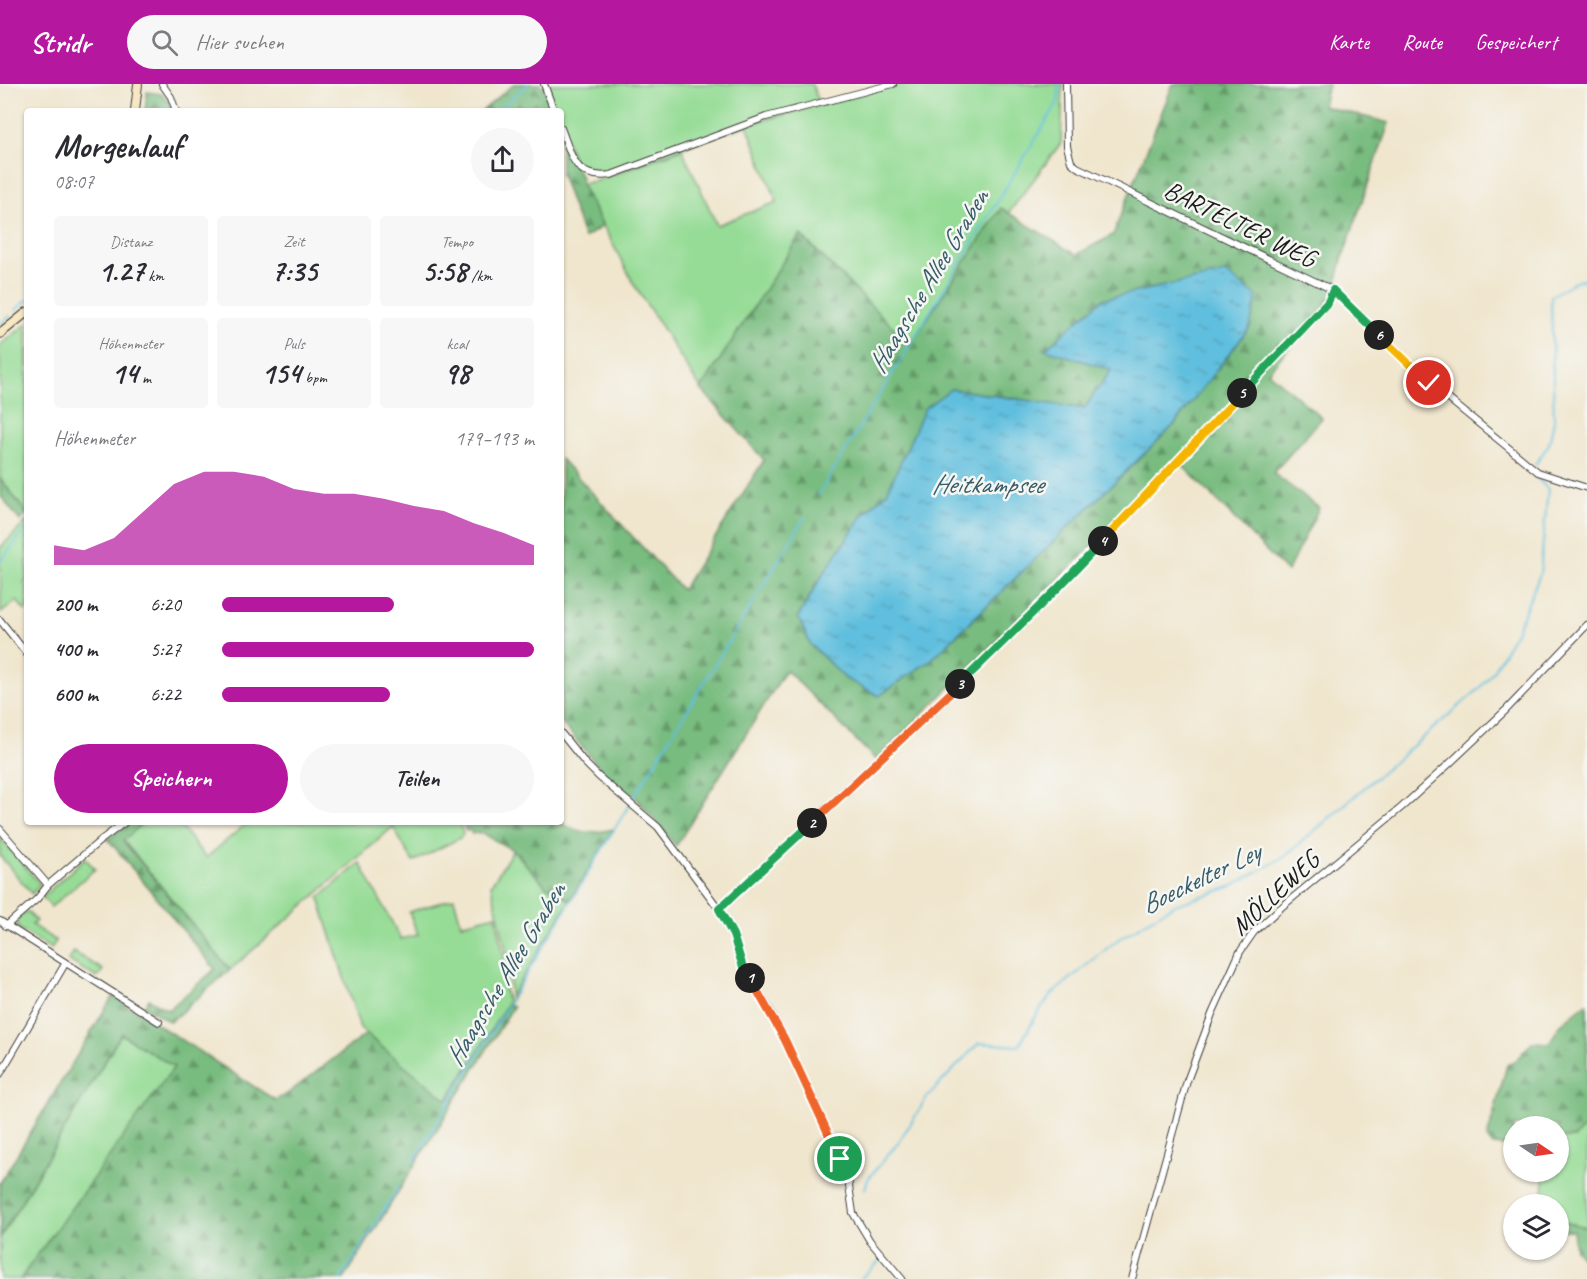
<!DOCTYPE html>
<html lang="de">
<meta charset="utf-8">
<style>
:root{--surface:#fff;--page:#f7f7f7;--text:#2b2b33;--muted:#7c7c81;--accent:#b5179e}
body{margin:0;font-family:Caveat,sans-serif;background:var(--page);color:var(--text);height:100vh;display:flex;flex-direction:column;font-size:22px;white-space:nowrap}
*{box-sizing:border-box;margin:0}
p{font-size:20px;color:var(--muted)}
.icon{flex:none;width:33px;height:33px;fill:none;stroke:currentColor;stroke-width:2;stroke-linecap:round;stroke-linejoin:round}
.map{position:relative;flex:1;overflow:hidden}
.drawer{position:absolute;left:24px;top:24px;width:540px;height:717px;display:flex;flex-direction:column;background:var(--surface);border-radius:6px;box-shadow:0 2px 4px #0004}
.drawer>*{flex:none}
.needle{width:39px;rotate:103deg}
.fabs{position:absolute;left:1503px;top:1032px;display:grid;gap:12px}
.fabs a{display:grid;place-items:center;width:66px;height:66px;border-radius:50%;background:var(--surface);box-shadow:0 2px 4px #0004;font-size:30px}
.pin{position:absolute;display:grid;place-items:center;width:51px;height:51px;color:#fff;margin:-26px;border:3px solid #fff;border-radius:50%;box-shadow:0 2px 6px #0007}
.km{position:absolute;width:30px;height:30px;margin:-15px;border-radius:50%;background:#222;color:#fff;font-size:16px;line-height:30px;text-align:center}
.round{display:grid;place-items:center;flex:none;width:63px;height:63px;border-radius:32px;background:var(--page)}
.headline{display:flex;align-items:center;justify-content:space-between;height:102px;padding:0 30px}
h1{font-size:33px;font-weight:600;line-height:45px}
.figures{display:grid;grid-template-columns:repeat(3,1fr);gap:9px;height:102px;padding:6px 30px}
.figures div{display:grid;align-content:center;border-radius:6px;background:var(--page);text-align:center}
.figures b{font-size:30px;font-weight:600}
.figures small{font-size:16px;font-weight:400}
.figures p{font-size:16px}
.chart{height:168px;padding:12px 30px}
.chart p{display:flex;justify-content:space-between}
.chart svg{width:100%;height:108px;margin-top:6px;fill:var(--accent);opacity:.7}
.action{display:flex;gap:12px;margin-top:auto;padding:12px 30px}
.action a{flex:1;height:69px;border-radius:36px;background:var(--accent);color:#fff;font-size:24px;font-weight:600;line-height:69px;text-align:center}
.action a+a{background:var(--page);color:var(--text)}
ul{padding:0 30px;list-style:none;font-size:20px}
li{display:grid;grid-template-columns:96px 72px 1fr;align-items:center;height:45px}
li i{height:15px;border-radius:8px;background:var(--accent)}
header{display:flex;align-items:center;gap:36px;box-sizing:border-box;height:84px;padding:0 30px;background:var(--accent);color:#fff}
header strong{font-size:28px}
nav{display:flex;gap:33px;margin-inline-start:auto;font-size:21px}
.search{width:420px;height:54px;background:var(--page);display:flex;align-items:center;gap:15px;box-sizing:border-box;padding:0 21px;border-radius:33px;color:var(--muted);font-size:22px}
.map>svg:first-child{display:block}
.green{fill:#96dc96;stroke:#597c59;stroke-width:1.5}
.forest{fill:url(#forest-firs);stroke:#4a6c4e;stroke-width:1.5;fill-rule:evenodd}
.water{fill:url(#water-ripples);stroke:#3e6e7d;stroke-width:1.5}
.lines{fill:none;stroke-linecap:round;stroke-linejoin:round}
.stream{stroke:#60bfde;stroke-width:2}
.street-casing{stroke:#3c3a37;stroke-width:8}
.secondary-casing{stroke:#3c3a37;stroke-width:10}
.street{stroke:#fff;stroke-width:6}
.secondary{stroke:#f7e8c3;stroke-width:8}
.split-1-casing{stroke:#fff;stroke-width:12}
.split-2-casing{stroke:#fff;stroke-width:12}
.split-3-casing{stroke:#fff;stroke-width:12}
.split-4-casing{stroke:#fff;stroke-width:12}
.split-5-casing{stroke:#fff;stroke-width:12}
.split-6-casing{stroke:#fff;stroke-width:12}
.split-7-casing{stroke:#fff;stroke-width:12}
.split-1{stroke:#f0652b;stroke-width:8}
.split-2{stroke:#22a559;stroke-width:8}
.split-3{stroke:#f0652b;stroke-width:8}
.split-4{stroke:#22a559;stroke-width:8}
.split-5{stroke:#f5b400;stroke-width:8}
.split-6{stroke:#22a559;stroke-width:8}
.split-7{stroke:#f5b400;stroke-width:8}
.labels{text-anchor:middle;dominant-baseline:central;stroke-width:5;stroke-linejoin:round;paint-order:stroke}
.street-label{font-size:26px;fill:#1c1c1c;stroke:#f6f6f2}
.water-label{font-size:27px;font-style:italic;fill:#375d6a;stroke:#f6f6f2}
</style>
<header>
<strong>Stridr</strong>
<div class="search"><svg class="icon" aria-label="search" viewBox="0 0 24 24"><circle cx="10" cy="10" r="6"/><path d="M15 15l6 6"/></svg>Hier suchen</div>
<nav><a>Karte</a><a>Route</a><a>Gespeichert</a></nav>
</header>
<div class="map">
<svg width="1587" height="1195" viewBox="0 0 1587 1195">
<defs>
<pattern id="forest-firs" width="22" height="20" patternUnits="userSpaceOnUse" patternTransform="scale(1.5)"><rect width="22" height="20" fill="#78bc7f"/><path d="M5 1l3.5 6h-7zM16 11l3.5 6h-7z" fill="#629867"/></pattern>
<pattern id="water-ripples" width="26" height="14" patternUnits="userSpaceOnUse" patternTransform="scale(1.5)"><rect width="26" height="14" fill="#60bfde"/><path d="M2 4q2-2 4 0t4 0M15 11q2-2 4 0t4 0" fill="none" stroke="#4e9ab3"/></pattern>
</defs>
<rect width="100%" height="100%" fill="#f6f6f2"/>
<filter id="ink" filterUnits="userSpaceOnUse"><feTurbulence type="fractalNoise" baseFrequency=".0167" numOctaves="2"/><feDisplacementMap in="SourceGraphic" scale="12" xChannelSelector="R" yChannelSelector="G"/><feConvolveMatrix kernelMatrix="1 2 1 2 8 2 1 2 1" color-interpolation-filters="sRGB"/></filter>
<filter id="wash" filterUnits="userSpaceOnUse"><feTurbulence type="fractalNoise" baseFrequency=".008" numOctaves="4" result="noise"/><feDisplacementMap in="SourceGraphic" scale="24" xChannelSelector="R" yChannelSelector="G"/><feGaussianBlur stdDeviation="1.35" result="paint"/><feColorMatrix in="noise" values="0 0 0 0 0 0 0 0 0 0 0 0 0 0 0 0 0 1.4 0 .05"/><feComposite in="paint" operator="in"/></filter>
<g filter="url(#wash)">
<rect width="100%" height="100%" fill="#f0e6ce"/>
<g class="green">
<path d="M 545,0 L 812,0 L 818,17 L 609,89 L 596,86 L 574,77 L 561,41 L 561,27 L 556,27 Z"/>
<path d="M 897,0 L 1063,0 L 1061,59 L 910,261 L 801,151 L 701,305 L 635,202 L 581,100 L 596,97 L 682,65 L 717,141 L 777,118 L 747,41 Z"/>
<path d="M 27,240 L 27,430 L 0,394 L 0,261 Z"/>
<path d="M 27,437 L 27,496 L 24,499 L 27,503 L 27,525 L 25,527 L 17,517 L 1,529 L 0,464 Z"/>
<path d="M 144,738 L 177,738 L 206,774 L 248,738 L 459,738 L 463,750 L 460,754 L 413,778 L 393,743 L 230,886 L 123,756 Z"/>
<path d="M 0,754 L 40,800 L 32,810 L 0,772 Z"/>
<path d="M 513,766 L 546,802 L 570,816 L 510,914 L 509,884 L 505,861 L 491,801 Z"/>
<path d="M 85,774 L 95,785 L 51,823 L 42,813 Z"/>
<path d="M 360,779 L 401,855 L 418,851 L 409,828 L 454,814 L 461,840 L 496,831 L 506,884 L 505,908 L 508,918 L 445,1022 L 360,944 L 319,814 Z"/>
<path d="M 27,827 L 36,837 L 32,841 L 56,857 L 51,865 L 18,844 L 17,836 Z"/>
<path d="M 74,868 L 103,886 L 97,894 L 68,876 Z"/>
<path d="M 121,950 L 175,983 L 20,1195 L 0,1195 L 0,1154 Z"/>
<path d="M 1587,1041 L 1587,1143 L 1559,1137 L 1558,1120 L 1542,1120 L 1545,1088 L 1558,1088 L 1559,1054 L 1574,1054 Z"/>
</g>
<g class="forest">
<path d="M 514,0 L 540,0 L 545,6 L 553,27 L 539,27 L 535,19 L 525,27 L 482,27 Z"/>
<path d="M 1173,0 L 1328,0 L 1323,22 L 1389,39 L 1342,176 L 1332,214 L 1268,288 L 1322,334 L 1273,389 L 1319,424 L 1287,488 L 1178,377 L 876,676 L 786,586 L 676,762 L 637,715 L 605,690 L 561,638 L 561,375 L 682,506 L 764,376 L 701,305 L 800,151 L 910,260 L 1001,124 L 1076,171 L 1113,151 ZM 1250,243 L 1174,341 L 932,575 L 879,612 L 846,595 L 811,561 L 798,533 L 822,492 L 863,431 L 887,408 L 951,305 L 1084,325 L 1111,286 L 1046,265 Z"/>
<path d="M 147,8 L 162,10 L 170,19 L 172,27 L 145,27 Z"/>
<path d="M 561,50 L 581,94 L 581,100 L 603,142 L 584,154 L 561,90 Z"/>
<path d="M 0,394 L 27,430 L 20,437 L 0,411 Z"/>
<path d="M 129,738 L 144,738 L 123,757 L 230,886 L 170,938 L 144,922 L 149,915 L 168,926 L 215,885 L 108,755 Z"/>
<path d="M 463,738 L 559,738 C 579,750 592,750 614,745 L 570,816 L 546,802 L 513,766 L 482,749 L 479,750 L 478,748 L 472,750 L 470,746 L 466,747 Z"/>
<path d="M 113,912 L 275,1016 L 287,1010 L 366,950 L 447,1016 L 508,921 L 513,923 L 344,1195 L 20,1195 L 174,983 L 121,950 L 0,1154 L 0,1099 Z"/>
<path d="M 1587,919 L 1587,1041 L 1574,1054 L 1559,1054 L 1558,1042 L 1514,1042 L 1513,1063 L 1492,1061 L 1487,1054 L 1507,981 L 1517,975 L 1532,958 L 1549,959 L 1561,940 Z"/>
<path d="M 1559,1137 L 1587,1143 L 1587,1180 L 1575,1166 L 1573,1147 L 1559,1145 Z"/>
</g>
<path class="water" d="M 1225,189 L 1257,212 L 1250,243 L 1174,341 L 932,575 L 879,612 L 846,595 L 811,561 L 798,533 L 822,492 L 863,431 L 887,408 L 925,324 L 951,305 L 1084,325 L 1111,286 L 1045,265 L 1103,215 Z"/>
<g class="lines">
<g class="stream">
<path d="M 497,27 L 528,0"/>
<path d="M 15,227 L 27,216"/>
<path d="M 0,240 L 10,232"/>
<path d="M 1535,381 L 1549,360 L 1554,337 L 1551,212 L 1571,200 L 1587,194"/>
<path d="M 819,410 L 1058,18 L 1059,0"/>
<path d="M 0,478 L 27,443"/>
<path d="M 634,713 L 805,433"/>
<path d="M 413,1078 L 629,721"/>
<path d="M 865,1105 L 868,1095 L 898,1059 L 928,1012 L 979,959 L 1019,962 L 1037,930 L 1052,910 L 1116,857 L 1172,822 L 1230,803 L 1284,773 L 1479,605 L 1493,587 L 1516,548 L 1540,490 L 1548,405 L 1531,388"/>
<path d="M 341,1195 L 399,1102"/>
<path d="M 860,1195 L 880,1177"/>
</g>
</g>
</g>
<g filter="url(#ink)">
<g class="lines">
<defs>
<g id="street">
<path d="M 162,0 L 171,13 L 176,27"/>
<path d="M 544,0 L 554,27"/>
<path d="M 1066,0 L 1067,62 L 1071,78 L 1077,83 L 1333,206 L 1429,299 L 1538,388 L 1587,404"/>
<path d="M 561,44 C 572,72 574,96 611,91 L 766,33 L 893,0"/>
<path d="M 0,536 L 27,570"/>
<path d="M 561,649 L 585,679 L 599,693 L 658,743 L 719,825 L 733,851 L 742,880 L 770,926 L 785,955 L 847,1088 L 853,1129 L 870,1157 L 902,1195"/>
<path d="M 0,745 L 48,801"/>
<path d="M 719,825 L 984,577 L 1058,504 L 1328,218 L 1333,206"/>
<path d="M 0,837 L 159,938"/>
<path d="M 6,842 L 37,815 L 48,801 L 101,756 L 125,738"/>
<path d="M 0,990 L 65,880"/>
<path d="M 1132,1195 L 1187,997 L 1212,930 L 1240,868 L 1254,848 L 1278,826 L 1402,723 L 1450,679 L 1506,626 L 1587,541"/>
</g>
<g id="secondary">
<path d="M 135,27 L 138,0"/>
<path d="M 0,250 L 27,228"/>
</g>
</defs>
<use href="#street" class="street-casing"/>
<use href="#secondary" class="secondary-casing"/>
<use href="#street" class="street"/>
<use href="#secondary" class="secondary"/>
</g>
</g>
<g class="lines" filter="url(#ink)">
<defs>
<path id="split-1" d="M 750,894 L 785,956 L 840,1075"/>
<path id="split-2" d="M 750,894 L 742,880 L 733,851 L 719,825 L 812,739"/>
<path id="split-3" d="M 812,739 L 960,600"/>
<path id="split-4" d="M 960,600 L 1058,504 L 1103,457"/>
<path id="split-5" d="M 1103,457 L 1242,309"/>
<path id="split-6" d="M 1242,309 L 1328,218 L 1333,206 L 1379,251"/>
<path id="split-7" d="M 1379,251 L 1429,299"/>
</defs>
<use href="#split-1" class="split-1-casing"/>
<use href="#split-2" class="split-2-casing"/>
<use href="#split-3" class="split-3-casing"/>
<use href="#split-4" class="split-4-casing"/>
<use href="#split-5" class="split-5-casing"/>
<use href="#split-6" class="split-6-casing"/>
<use href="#split-7" class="split-7-casing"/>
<use href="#split-1" class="split-1"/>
<use href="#split-2" class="split-2"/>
<use href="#split-3" class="split-3"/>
<use href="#split-4" class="split-4"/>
<use href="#split-5" class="split-5"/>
<use href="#split-6" class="split-6"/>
<use href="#split-7" class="split-7"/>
</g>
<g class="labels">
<g class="street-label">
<text transform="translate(1240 140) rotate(26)">BARTELTER WEG</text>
<text transform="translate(1275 809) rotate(-43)">MÖLLEWEG</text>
</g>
<g class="water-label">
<text transform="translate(928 197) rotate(-59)">Haagsche Allee Graben</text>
<text x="987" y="400">Heitkampsee</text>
<text transform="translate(1200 794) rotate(-26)">Boeckelter Ley</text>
<text transform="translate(505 890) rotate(-59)">Haagsche Allee Graben</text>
</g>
</g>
</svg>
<div class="fabs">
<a><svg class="needle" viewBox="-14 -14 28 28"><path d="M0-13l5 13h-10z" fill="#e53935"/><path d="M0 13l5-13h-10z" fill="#7c7c81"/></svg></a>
<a><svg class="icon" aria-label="layers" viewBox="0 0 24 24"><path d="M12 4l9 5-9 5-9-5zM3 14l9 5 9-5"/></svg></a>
</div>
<div class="pin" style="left:840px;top:1075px;background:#1e9e55"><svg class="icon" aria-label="arrive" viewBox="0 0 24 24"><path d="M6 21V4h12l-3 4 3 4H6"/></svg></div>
<div class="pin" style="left:1429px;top:299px;background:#d93025"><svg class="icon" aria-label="check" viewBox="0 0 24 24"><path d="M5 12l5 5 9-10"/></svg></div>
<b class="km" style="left:750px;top:894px">1</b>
<b class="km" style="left:812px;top:739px">2</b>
<b class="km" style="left:960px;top:600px">3</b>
<b class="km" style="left:1103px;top:457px">4</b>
<b class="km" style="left:1242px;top:309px">5</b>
<b class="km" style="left:1379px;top:251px">6</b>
<section class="drawer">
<div class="headline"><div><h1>Morgenlauf</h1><p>08:07</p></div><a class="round"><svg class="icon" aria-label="share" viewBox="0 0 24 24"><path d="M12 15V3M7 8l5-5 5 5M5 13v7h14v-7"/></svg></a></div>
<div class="figures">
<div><p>Distanz</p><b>1.27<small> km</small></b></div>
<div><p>Zeit</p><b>7:35</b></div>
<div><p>Tempo</p><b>5:58<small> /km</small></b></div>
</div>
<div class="figures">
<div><p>Höhenmeter</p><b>14<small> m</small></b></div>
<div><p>Puls</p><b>154<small> bpm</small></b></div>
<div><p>kcal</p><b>98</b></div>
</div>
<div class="chart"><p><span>Höhenmeter</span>179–193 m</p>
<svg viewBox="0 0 160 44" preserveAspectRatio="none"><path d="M0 44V36L10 38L20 33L30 22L40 11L50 6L60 6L70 8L80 13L90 15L100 15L110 17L120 20L130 22L140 27L150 31L160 36V44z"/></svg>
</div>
<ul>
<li><b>200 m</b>6:20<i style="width:55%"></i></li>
<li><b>400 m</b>5:27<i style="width:100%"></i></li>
<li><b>600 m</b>6:22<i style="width:54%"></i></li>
</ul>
<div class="action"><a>Speichern</a><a>Teilen</a></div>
</section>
</div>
